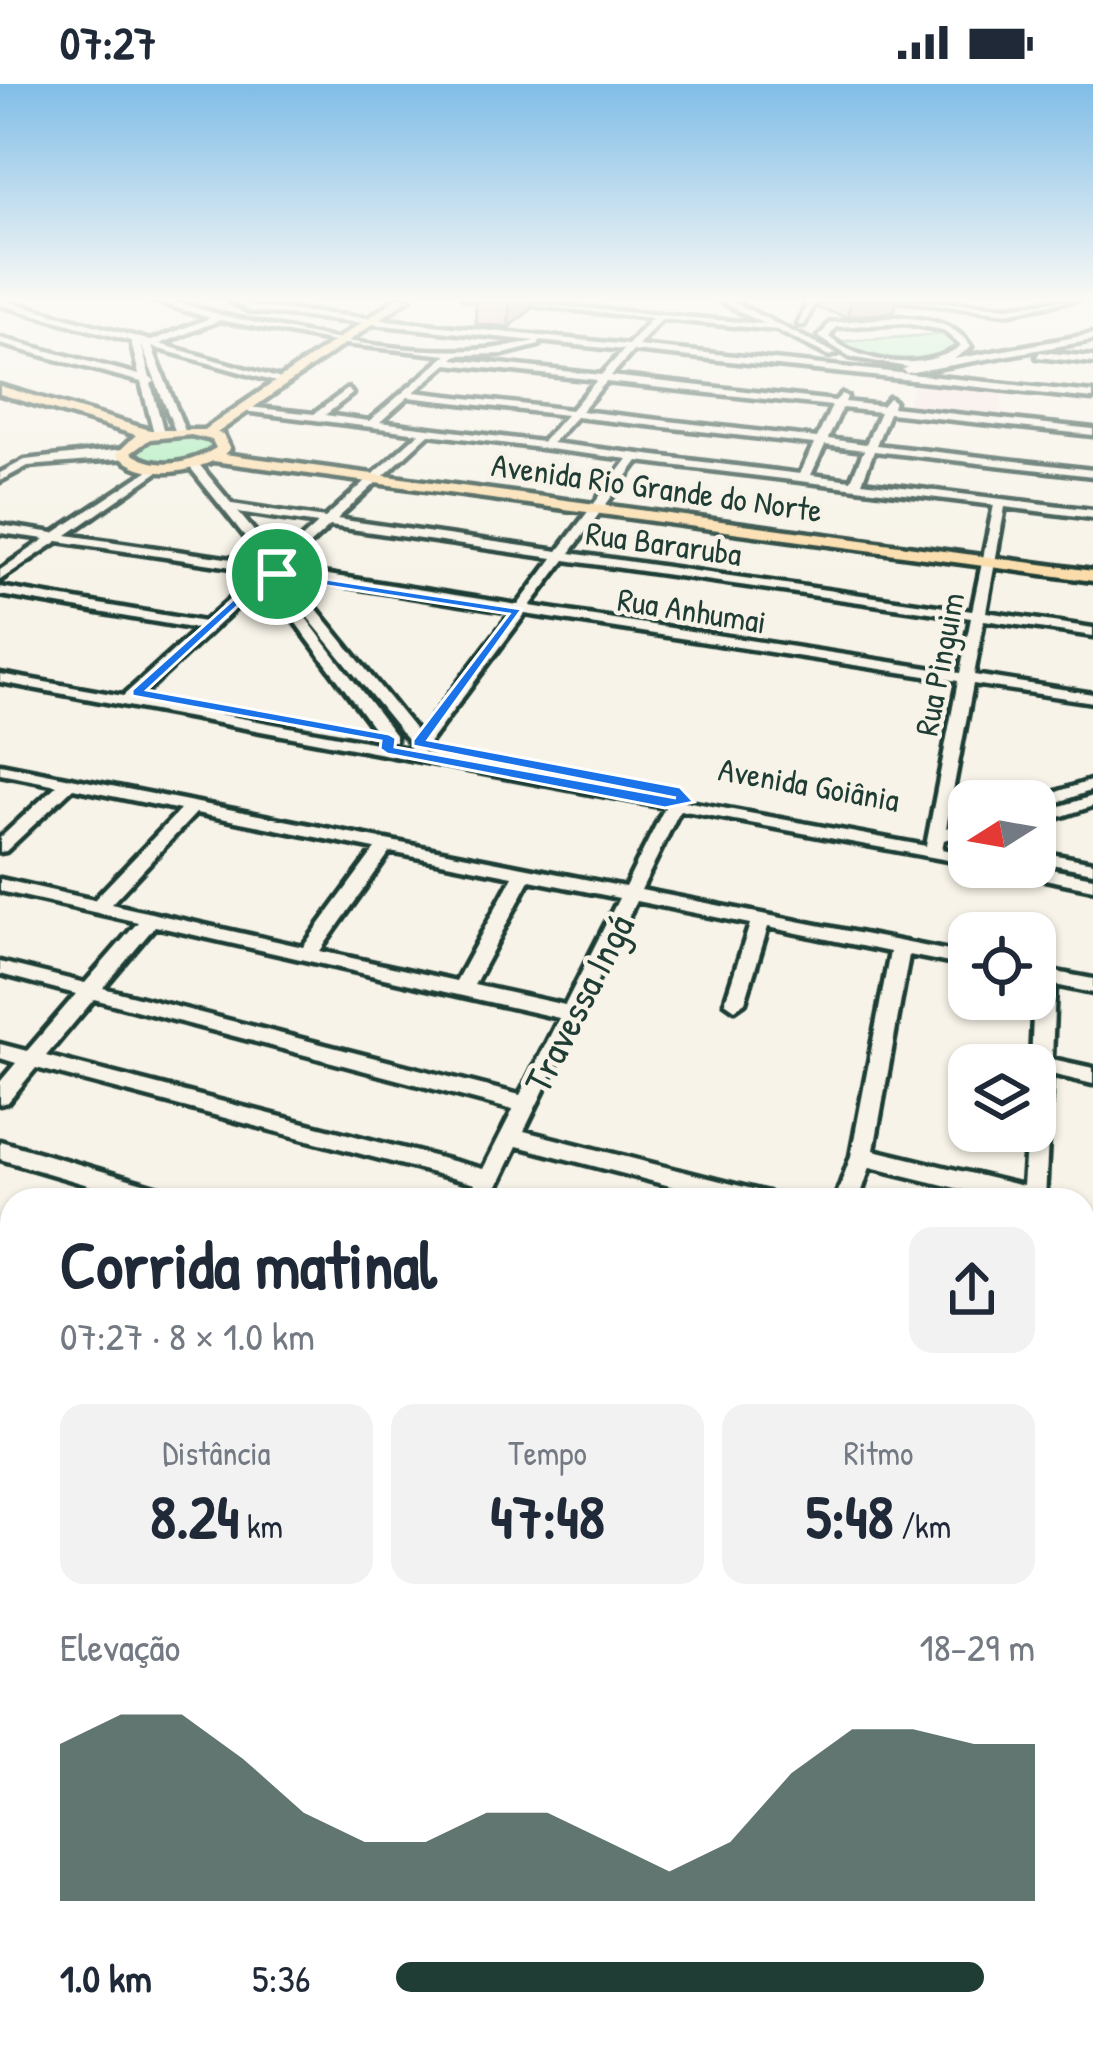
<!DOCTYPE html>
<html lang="pt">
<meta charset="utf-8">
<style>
:root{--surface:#fff;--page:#f2f2f3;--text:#1f2937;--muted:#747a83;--accent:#1f3d34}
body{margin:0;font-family:"Patrick Hand",sans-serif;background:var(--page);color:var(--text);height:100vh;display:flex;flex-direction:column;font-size:45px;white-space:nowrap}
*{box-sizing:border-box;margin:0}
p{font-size:39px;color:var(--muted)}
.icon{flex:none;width:66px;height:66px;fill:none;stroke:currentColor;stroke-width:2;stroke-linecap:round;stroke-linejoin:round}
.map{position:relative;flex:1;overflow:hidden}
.details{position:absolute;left:0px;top:1104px;width:1095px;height:861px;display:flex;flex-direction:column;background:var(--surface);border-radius:36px 36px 0 0;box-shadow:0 3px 9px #0004}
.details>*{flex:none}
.needle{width:78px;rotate:259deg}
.buttons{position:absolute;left:948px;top:696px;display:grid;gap:24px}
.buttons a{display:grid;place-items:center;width:108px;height:108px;border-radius:24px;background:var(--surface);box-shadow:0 3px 9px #0004;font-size:60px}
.pin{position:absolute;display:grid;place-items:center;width:102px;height:102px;color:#fff;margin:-51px;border:6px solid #fff;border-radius:50%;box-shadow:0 3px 12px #0007}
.round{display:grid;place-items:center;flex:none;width:126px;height:126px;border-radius:24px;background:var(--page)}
.head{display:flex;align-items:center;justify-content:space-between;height:204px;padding:0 60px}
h1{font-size:66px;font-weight:800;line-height:90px}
.figures{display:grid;grid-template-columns:repeat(3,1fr);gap:18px;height:204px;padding:12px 60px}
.figures div{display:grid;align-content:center;border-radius:24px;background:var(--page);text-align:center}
.figures b{font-size:60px;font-weight:800}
.figures small{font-size:33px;font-weight:400}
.figures p{font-size:33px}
.chart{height:336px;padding:24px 60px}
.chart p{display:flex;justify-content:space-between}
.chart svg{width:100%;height:216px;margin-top:12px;fill:var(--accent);opacity:.7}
ul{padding:0 60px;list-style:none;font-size:39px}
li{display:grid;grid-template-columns:192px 144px 1fr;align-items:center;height:90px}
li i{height:30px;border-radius:15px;background:var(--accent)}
.status{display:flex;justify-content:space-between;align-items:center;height:84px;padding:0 60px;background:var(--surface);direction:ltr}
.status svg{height:33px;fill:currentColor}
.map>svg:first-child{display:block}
.built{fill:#f8e4e2}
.green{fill:#a4ebb8;stroke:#629476;stroke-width:3}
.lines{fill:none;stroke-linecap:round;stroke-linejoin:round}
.stream{stroke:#5c929f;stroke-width:8}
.minor-casing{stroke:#1f3d34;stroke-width:9}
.major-casing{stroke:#1f3d34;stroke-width:9}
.minor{fill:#f7f3e8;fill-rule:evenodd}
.major{fill:#fbddab;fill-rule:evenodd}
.wall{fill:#d8a7b7;stroke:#1f3d34;stroke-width:3}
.shaded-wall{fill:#b08895;stroke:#1f3d34;stroke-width:3}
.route{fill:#1a73e8;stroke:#fff;stroke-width:3;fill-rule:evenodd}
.labels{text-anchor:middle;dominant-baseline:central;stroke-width:9;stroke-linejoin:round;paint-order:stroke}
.far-street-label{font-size:33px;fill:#1f3d34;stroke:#f7f3e8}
.street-label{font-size:39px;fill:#1f3d34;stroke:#f7f3e8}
</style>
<div class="status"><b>07:27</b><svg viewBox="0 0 49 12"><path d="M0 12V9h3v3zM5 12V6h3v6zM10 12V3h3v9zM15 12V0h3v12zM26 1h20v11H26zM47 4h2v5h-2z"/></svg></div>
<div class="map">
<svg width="1093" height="1963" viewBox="0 0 1093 1963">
<rect width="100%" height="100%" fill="#f7f3e8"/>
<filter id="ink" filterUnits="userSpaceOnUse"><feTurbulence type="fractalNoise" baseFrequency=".00833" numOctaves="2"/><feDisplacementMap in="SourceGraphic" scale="24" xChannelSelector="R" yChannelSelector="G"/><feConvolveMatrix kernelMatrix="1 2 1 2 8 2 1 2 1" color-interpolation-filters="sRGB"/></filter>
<g filter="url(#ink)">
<path class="built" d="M 916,297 L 1004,307 L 999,333 L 906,323 Z"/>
<g class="green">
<path d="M 946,250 L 962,260 L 960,266 C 921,279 870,284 835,258 Z"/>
<path d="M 186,349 L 210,354 L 216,364 C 193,386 157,382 131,370 L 146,355 Z"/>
<path d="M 0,1435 L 12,1440 L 12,1865 L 0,1859 Z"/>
</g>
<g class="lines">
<path class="stream" d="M 0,1618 L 12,1620"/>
<defs>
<g id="minor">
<path d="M 144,214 C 173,214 205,228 234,234 C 329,255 439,281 535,257 L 249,227 L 226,214 L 236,214 L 251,222 L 628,261 L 652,234 L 464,214 L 764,240 L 715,214 L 725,214 L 837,270 L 829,272 L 777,246 L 661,235 L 638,262 L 1093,309 L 1093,315 L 633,267 L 611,292 L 835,317 L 842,310 L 847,313 L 845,318 L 882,322 L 889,314 L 894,317 L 892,323 L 1093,345 L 1093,351 L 889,329 L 876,361 L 1093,386 L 1093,392 L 874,367 L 862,398 L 1093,426 L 1093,434 L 1005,423 L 986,528 L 1093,544 L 1093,552 L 984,536 L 974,591 L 1093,610 L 1093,618 L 973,600 L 946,744 L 969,737 L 969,748 L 944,756 L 942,765 L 969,770 L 969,780 L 680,726 L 641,806 L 969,871 L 969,883 L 909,871 L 874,1066 L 1023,1102 L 1027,1047 L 1035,1047 L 1035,981 L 1031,980 L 1035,884 L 1093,895 L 1093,909 L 1055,901 L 1052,975 L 1093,984 L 1093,1000 L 1051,990 L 1045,1116 L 1005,1116 L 870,1083 L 859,1116 L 835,1116 L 851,1072 L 890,868 L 768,843 L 745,918 L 735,925 L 725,918 L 750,840 L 636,817 L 524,1047 L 760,1107 L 768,1109 L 772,1116 L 724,1116 L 517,1062 L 491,1116 L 467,1116 L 475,1100 L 36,984 L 8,1018 L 0,1020 L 0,998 L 16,979 L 0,974 L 0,960 L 27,967 L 76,910 L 0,890 L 0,878 L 85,899 L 138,838 L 0,807 L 0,795 L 94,816 L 180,726 L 73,704 L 6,767 L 0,768 L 0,754 L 57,701 L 0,690 L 0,680 L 625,803 L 665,723 L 0,598 L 0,590 L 123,612 L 197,545 L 0,511 L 0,503 L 204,538 L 259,489 L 258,483 L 271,485 L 268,481 L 232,483 L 58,457 L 0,496 L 0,486 L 45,455 L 0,449 L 0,441 L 54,449 L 158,380 L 162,381 L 162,385 L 67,451 L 232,475 L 262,474 L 189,382 L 189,378 L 197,378 L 232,420 L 325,434 L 419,349 L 243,327 L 239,322 L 314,330 L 348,305 L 352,310 L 325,331 L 369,337 L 447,271 L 345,260 L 220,236 L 160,260 L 288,297 L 283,300 L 152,263 L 185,347 L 176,349 L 141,260 L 150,294 L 155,297 L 151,300 L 164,349 L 159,352 L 154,349 L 141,298 L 0,260 L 0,254 L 139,291 L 131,257 L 0,221 L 0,215 L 151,257 L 210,234 ZM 539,257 L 624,266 L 601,291 L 453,275 L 457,271 L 504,270 L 539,261 ZM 447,280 L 597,296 L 571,326 L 414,308 ZM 606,298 L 832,322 L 817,354 L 581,327 ZM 408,313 L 566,331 L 542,358 L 380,338 ZM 842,324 L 880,328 L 866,360 L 828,355 ZM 576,333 L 814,360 L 800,390 L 552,359 ZM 429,350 L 628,375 L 558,467 L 337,435 ZM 825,361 L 864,366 L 851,396 L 811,391 ZM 638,377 L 994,421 L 972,527 L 570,469 ZM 238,428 L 318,440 L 278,476 ZM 330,442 L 553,474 L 518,521 L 284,484 ZM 565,476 L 971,534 L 960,589 L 530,522 ZM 274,492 L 412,661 L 408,665 L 138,615 L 265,497 L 383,657 L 395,657 L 395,651 ZM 291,493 L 512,528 L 419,651 ZM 525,530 L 958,597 L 926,762 L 422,668 ZM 196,729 L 375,765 L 303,863 L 111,820 ZM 390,768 L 513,792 L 456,897 L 320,867 ZM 530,796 L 619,814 L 565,921 L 474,901 ZM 155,842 L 559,934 L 520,1011 L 103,904 ZM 94,915 L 513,1026 L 483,1085 L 46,972 Z"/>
<path d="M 809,214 L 817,214 L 804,241 L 798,241 Z"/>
<path d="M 879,214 L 1007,223 L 1081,214 L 1007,229 Z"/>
<path d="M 896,233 C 925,235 954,237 971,263 L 954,275 L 1093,250 L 1093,256 L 907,289 L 902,286 L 907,283 L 850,273 L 819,253 L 830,239 ZM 905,239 L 943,246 L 961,262 C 923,288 864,281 829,253 L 836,243 Z"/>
<path d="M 1040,268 L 1093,273 L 1093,279 L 1037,273 Z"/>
<path d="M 123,365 L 128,368 L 128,374 L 28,382 L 0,397 L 0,389 L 25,376 Z"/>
<path d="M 1093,696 L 1093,706 L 1041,724 L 1035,725 L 1035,717 L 1029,717 Z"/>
<path d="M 1093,712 L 1093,722 L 1035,741 L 1035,730 Z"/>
<path d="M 1035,767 L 1093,778 L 1093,788 L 1035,777 Z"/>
<path d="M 1035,782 L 1093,793 L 1093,805 L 1011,788 L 1002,783 Z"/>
<path d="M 0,1057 L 170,1107 L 178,1109 L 182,1116 L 139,1116 L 0,1075 Z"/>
<path d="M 0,1169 L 12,1173 L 12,1193 L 0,1189 Z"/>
<path d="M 0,1319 L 12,1323 L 12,1347 L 0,1343 Z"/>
<path d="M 1083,1505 L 1093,1508 L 1093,1538 L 1083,1535 Z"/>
<path d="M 74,1953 L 111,1953 L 107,1963 L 69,1963 Z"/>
<path d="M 482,1953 L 536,1953 L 541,1963 L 486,1963 Z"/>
<path d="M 664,1953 L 700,1953 L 699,1963 L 661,1963 Z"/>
<path d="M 957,1953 L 993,1953 L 994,1963 L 956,1963 Z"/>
</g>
<path id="major" d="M 398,214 L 410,214 L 217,349 L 223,350 L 230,365 L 224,370 L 1093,487 L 1093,497 L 213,377 C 181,391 143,395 116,370 L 136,351 L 0,310 L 0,302 L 150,346 L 204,346 ZM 191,351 L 212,356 L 216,364 C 190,380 157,387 131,369 L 150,355 Z"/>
</defs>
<use href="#minor" class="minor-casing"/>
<use href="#major" class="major-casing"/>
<use href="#minor" class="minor"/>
<use href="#major" class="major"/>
</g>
<g class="wall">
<path d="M 475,214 L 543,214 L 541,216 L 530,215 L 530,226 L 509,243 L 476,240 Z"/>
<path d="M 819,214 L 897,214 L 895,226 L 886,229 L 848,233 L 817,224 Z"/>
</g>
<g class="shaded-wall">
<path d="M 511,214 L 530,214 L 530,226 L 509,243 L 509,216 Z"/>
<path d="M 871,214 L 897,214 L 895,226 L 886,229 L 848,233 L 850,216 Z"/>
</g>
</g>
<linearGradient id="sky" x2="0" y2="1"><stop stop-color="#80bde7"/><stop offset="0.44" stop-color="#fbfaf5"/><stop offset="1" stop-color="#fbfaf5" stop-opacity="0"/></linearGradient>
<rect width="1093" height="489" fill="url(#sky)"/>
<path class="route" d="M 266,486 L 522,525 L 428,656 L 680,703 L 694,718 L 665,724 L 387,670 L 380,665 L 381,657 L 132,612 L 132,606 ZM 269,493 L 509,530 L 413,656 L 413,662 L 676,714 L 395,663 L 396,654 L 389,650 L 147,606 Z"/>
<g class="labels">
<g class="far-street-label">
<text transform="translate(657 403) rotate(8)">Avenida Rio Grande do Norte</text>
<text transform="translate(664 459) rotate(8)">Rua Bararuba</text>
<text transform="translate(692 526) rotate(9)">Rua Anhumai</text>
<text transform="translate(939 580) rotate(-79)">Rua Pinguim</text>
<text transform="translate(809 700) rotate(10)">Avenida Goiânia</text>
</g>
<g class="street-label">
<text transform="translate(578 919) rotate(-63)">Travessa Ingá</text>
</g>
</g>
</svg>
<div class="buttons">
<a><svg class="needle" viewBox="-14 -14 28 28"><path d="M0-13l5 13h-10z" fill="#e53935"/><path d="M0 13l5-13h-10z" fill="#747a83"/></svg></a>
<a><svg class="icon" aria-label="locate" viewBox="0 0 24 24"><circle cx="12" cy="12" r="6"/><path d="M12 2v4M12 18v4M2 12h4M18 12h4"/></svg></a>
<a><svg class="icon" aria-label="layers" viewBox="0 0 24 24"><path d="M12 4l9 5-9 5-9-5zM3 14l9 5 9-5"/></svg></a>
</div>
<div class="pin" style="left:277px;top:490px;background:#1e9e55"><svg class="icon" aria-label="arrive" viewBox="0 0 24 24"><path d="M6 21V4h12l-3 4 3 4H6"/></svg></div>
<section class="details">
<div class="head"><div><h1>Corrida matinal</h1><p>07:27 · 8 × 1.0 km</p></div><a class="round"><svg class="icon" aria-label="share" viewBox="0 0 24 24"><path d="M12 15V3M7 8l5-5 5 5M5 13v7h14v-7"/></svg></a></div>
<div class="figures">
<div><p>Distância</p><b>8.24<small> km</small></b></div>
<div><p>Tempo</p><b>47:48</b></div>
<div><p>Ritmo</p><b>5:48<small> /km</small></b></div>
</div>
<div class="chart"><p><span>Elevação</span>18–29 m</p>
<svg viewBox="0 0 160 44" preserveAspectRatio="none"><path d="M0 44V12L10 6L20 6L30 15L40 26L50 32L60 32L70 26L80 26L90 32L100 38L110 32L120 18L130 9L140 9L150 12L160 12V44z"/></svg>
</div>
<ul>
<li><b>1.0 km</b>5:36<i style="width:92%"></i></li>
</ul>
</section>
</div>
